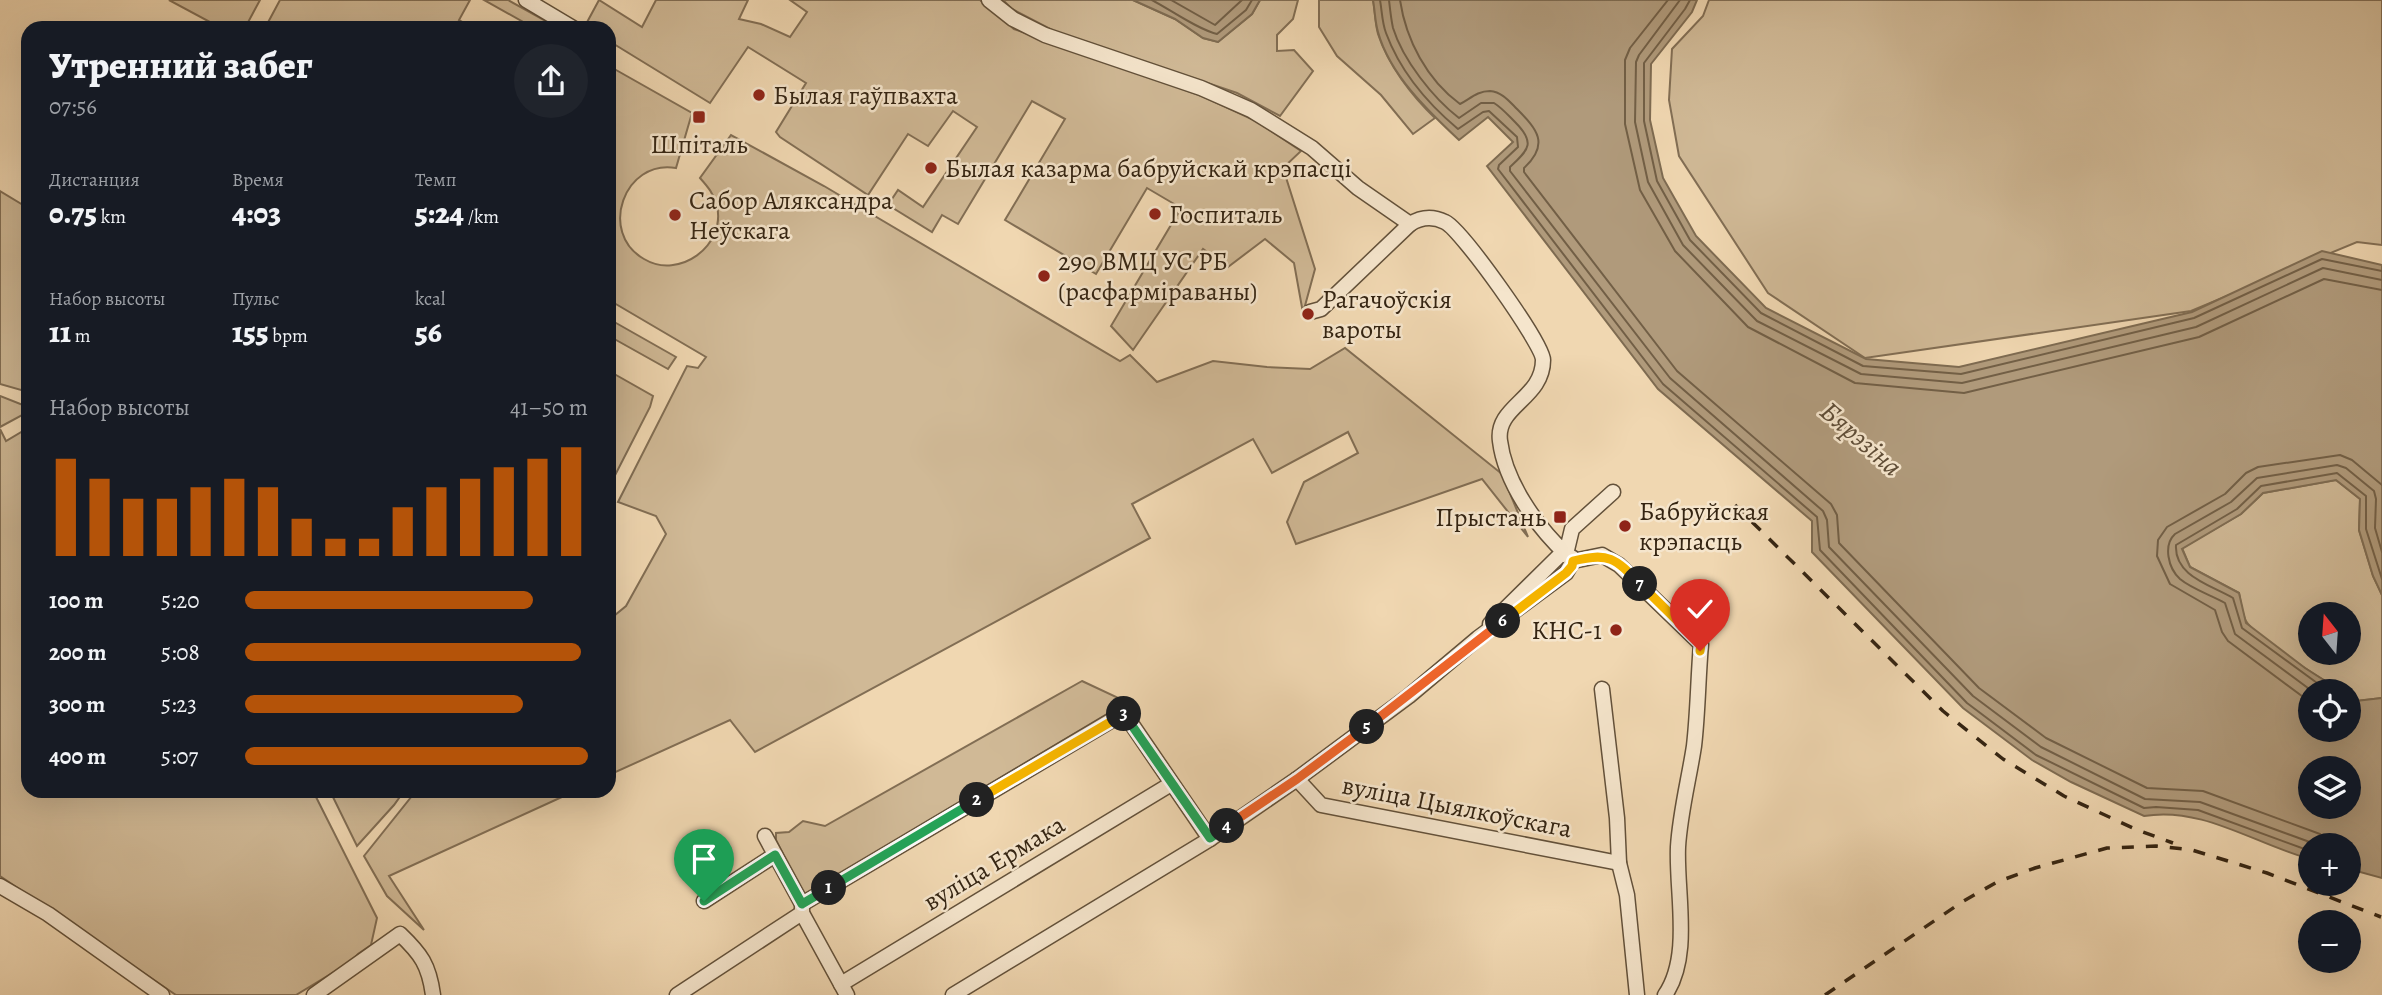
<!DOCTYPE html>
<html lang="ru">
<meta charset="utf-8">
<style>
:root{--surface:#171b24;--page:#20242c;--text:#f1f3f6;--muted:#9ea1a6;--accent:#b45309}
body{margin:0;font-family:Alegreya,serif;background:var(--page);color:var(--text);height:100vh;display:flex;flex-direction:column;font-size:26px;white-space:nowrap}
*{box-sizing:border-box;margin:0}
p{font-size:23px;color:var(--muted)}
.icon{flex:none;width:38px;height:38px;fill:none;stroke:currentColor;stroke-width:2;stroke-linecap:round;stroke-linejoin:round}
.map{position:relative;flex:1;overflow:hidden}
.drawer{position:absolute;left:21px;top:21px;width:595px;height:777px;display:flex;flex-direction:column;background:var(--surface);border-radius:21px;box-shadow:0 7px 28px #0002}
.drawer>*{flex:none}
.needle{width:46px;rotate:343deg}
.tools{position:absolute;left:2298px;top:602px;display:grid;gap:14px}
.tools a{display:grid;place-items:center;width:63px;height:63px;border-radius:50%;background:var(--surface);box-shadow:0 7px 28px #0002;font-size:35px}
.pin{position:absolute;display:grid;place-items:center;width:60px;height:60px;color:#fff;margin:-72px -30px;border-radius:50% 50% 50% 0;rotate:-45deg;box-shadow:0 0 7px #0007}
.pin .icon{rotate:45deg}
.km{position:absolute;width:35px;height:35px;margin:-18px;border-radius:50%;background:#222;color:#fff;font-size:19px;line-height:35px;text-align:center}
.round{display:grid;place-items:center;flex:none;width:74px;height:74px;border-radius:37px;background:var(--page)}
.head{display:flex;align-items:center;justify-content:space-between;height:119px;padding:0 28px}
h1{font-size:38px;font-weight:800;line-height:52px}
.stats{display:grid;grid-template-columns:repeat(3,1fr);gap:10px;height:119px;padding:7px 28px}
.stats div{display:grid;align-content:center}
.stats b{font-size:30px;font-weight:800}
.stats small{font-size:19px;font-weight:400}
.stats p{font-size:19px}
.chart{height:196px;padding:14px 28px}
.chart p{display:flex;justify-content:space-between}
.chart svg{width:100%;height:126px;margin-top:7px;stroke:var(--accent);stroke-width:6}
ul{padding:0 28px;list-style:none;font-size:23px}
li{display:grid;grid-template-columns:112px 84px 1fr;align-items:center;height:52px}
li i{height:18px;border-radius:9px;background:var(--accent)}
.map>svg:first-child{display:block}
.green{fill:#d0b996;stroke:#826e54;stroke-width:2;fill-rule:evenodd}
.water{fill:#b09a7b;stroke:#7e6b51;stroke-width:2;fill-rule:evenodd}
.lines{fill:none;stroke-linecap:round;stroke-linejoin:round}
.shore{stroke:#725f46;stroke-width:2}
.minor-casing{stroke:#63513a;stroke-width:17}
.minor{stroke:#f5e5cc;stroke-width:14}
.rail{stroke:#342412;stroke-width:3.5;stroke-dasharray:12 12;stroke-linecap:butt}
.split-1-casing{stroke:#fff;stroke-width:14}
.split-2-casing{stroke:#fff;stroke-width:14}
.split-3-casing{stroke:#fff;stroke-width:14}
.split-4-casing{stroke:#fff;stroke-width:14}
.split-5-casing{stroke:#fff;stroke-width:14}
.split-6-casing{stroke:#fff;stroke-width:14}
.split-7-casing{stroke:#fff;stroke-width:14}
.split-8-casing{stroke:#fff;stroke-width:14}
.split-1{stroke:#22a559;stroke-width:9}
.split-2{stroke:#22a559;stroke-width:9}
.split-3{stroke:#f5b400;stroke-width:9}
.split-4{stroke:#22a559;stroke-width:9}
.split-5{stroke:#f0652b;stroke-width:9}
.split-6{stroke:#f0652b;stroke-width:9}
.split-7{stroke:#f5b400;stroke-width:9}
.split-8{stroke:#f5b400;stroke-width:9}
.poi-dot{fill:#8f2418;stroke:#f5e5cc;stroke-width:2.5}
.labels{text-anchor:middle;dominant-baseline:central;stroke-width:5;stroke-linejoin:round;paint-order:stroke}
.poi-label{font-size:26px;fill:#342412;stroke:#f5e5cc;text-anchor:start}
.street-label{font-size:26px;fill:#342412;stroke:#f5e5cc}
.water-label{font-size:28px;font-style:italic;fill:#5f4d37;stroke:#f5e5cc}
</style>
<div class="map">
<svg width="2382" height="995" viewBox="0 0 2382 995">
<rect width="100%" height="100%" fill="#f0d7b1"/>
<filter id="stains"><feTurbulence type="fractalNoise" baseFrequency=".00286" numOctaves="4"/><feColorMatrix values="0 0 0 0 .2 0 0 0 0 .09 0 0 0 0 .02 0 0 0 .5 -.17"/></filter>
<radialGradient id="worn" r=".72"><stop offset=".6" stop-color="#630" stop-opacity="0"/><stop offset="1" stop-color="#630" stop-opacity=".3"/></radialGradient>
<g class="green">
<path d="M 169,0 L 260,0 L 245,28 L 221,28 Z"/>
<path d="M 280,0 L 470,0 L 459,20 L 473,28 L 265,28 Z"/>
<path d="M 484,0 L 508,0 L 558,28 L 534,28 Z"/>
<path d="M 599,0 L 642,27 L 656,0 L 748,0 L 739,19 L 761,24 L 790,37 L 807,12 L 790,0 L 980,0 L 1014,29 L 1202,96 L 1256,121 L 1301,151 L 1283,168 L 1315,269 L 1303,313 L 1294,263 L 1265,239 L 1228,267 L 1203,249 L 1133,350 L 1111,326 L 1181,208 L 1147,188 L 1096,274 L 1005,220 L 1065,119 L 1032,101 L 958,224 L 942,215 L 932,232 L 888,205 L 898,190 L 923,207 L 977,127 L 953,111 L 928,146 L 908,134 L 868,195 L 780,137 L 776,132 L 806,83 L 748,47 L 710,103 L 609,41 L 609,28 L 588,28 L 585,26 Z"/>
<path d="M 1003,0 L 1133,0 L 1175,19 L 1203,38 L 1218,42 L 1252,14 L 1260,0 L 1298,0 L 1293,19 L 1277,35 L 1277,51 L 1294,50 L 1313,71 L 1280,116 L 1237,93 L 1054,31 L 1012,9 Z"/>
<path d="M 1319,0 L 1373,0 C 1375,11 1375,23 1378,34 C 1388,65 1412,96 1435,118 L 1413,134 L 1381,95 L 1337,56 L 1319,27 Z"/>
<path d="M 1709,0 L 2382,0 L 2382,245 L 2357,242 L 2191,311 L 1865,358 L 1768,293 L 1679,156 L 1669,100 L 1672,49 L 1703,16 Z"/>
<path d="M 609,66 L 692,113 L 676,168 C 624,159 598,233 644,259 C 679,280 726,246 717,206 C 714,194 708,187 700,178 L 731,135 L 824,186 L 1120,361 L 1130,355 L 1157,382 L 1213,361 L 1267,367 L 1310,369 L 1345,348 L 1502,474 L 1528,537 L 1482,479 L 1296,544 L 1287,522 L 1304,482 L 1358,453 L 1348,432 L 1272,473 L 1253,439 L 1132,504 L 1150,538 L 755,752 L 730,720 L 609,775 L 609,620 L 626,606 L 666,534 L 656,516 L 618,502 L 687,366 L 698,368 L 706,357 L 609,300 Z"/>
<path d="M 0,191 L 28,208 L 28,392 L 0,384 Z"/>
<path d="M 609,319 L 676,357 L 668,369 L 609,336 Z"/>
<path d="M 609,371 L 653,396 L 650,407 L 609,487 Z"/>
<path d="M 0,396 L 28,407 L 28,412 L 0,427 Z"/>
<path d="M 28,428 L 28,791 L 313,791 L 377,918 L 371,945 L 358,954 L 352,961 L 296,995 L 176,995 L 0,876 L 0,429 L 6,441 Z"/>
<path d="M 2336,480 L 2360,499 L 2359,530 L 2373,576 L 2382,595 L 2382,698 L 2356,701 L 2349,696 L 2348,691 C 2334,691 2260,638 2248,624 C 2242,618 2241,602 2239,593 L 2190,567 L 2182,548 L 2241,514 L 2263,493 ZM 2310,614 L 2348,614 L 2348,653 L 2310,653 Z"/>
<path d="M 1082,681 L 1127,702 L 803,896 L 776,840 L 776,833 L 789,832 L 803,821 L 825,826 Z"/>
<path d="M 330,791 L 404,791 L 394,805 L 357,846 Z"/>
<path d="M 416,791 L 575,791 L 389,876 L 424,930 L 387,896 L 364,856 Z"/>
</g>
<g class="water">
<path d="M 1133,0 L 1260,0 L 1252,14 L 1218,42 L 1203,38 L 1175,19 Z"/>
<path d="M 1373,0 L 1697,0 L 1692,12 L 1651,64 L 1650,120 L 1663,178 L 1696,236 L 1766,308 L 1866,359 L 1959,367 L 2192,312 L 2322,251 L 2382,265 L 2382,595 L 2373,576 L 2359,530 L 2360,499 L 2336,480 L 2263,493 L 2241,514 L 2182,549 L 2190,567 L 2239,593 L 2246,623 L 2305,668 L 2341,691 L 2310,691 L 2310,730 L 2348,730 L 2349,696 L 2356,701 L 2382,698 L 2382,878 L 2349,869 L 2348,845 L 2310,845 L 2310,859 C 2255,844 2202,806 2144,816 L 2071,782 L 2032,760 L 1963,708 L 1812,552 L 1812,521 L 1658,389 L 1487,166 L 1513,142 L 1488,117 L 1459,140 C 1428,111 1390,75 1378,32 C 1375,22 1375,11 1373,0 ZM 2310,768 L 2348,768 L 2348,807 L 2310,807 Z"/>
</g>
<g class="lines">
<g class="shore">
<path d="M 1152,0 C 1171,10 1197,29 1217,34 L 1246,10 L 1252,0"/>
<path d="M 1171,0 L 1215,25 L 1242,0"/>
<path d="M 1380,0 C 1382,11 1382,23 1386,33 C 1400,71 1427,103 1458,129 L 1483,112 L 1489,111 L 1517,137 L 1518,147 L 1499,165 L 1498,169 L 1663,384 L 1817,517 L 1820,550 L 1967,703 L 2036,755 L 2144,808 L 2156,807 L 2198,810 L 2310,851"/>
<path d="M 1389,0 C 1390,9 1391,19 1393,28 C 1403,60 1433,98 1459,118 L 1481,103 L 1494,103 C 1502,108 1508,115 1515,122 C 1535,142 1530,149 1510,167 L 1510,171 L 1670,378 L 1823,511 L 1827,520 L 1829,547 L 1973,696 L 2041,747 L 2145,799 L 2200,802 L 2318,845"/>
<path d="M 1400,0 C 1406,40 1427,80 1460,104 C 1470,99 1477,91 1490,91 C 1502,92 1509,101 1517,109 C 1537,129 1550,144 1524,168 L 1524,172 L 1677,371 L 1831,504 L 1837,515 L 1839,543 L 1979,688 L 2046,738 L 2147,788 L 2203,791 L 2320,834 L 2332,845"/>
<path d="M 1668,0 L 1630,48 L 1625,60 L 1625,124 L 1640,190 L 1675,251 L 1748,327 L 1855,383 L 1964,393 L 2199,337 L 2324,279 L 2382,290"/>
<path d="M 1680,0 L 1639,55 L 1636,62 L 1635,122 L 1648,182 L 1683,245 L 1757,321 L 1861,374 L 1962,383 L 2196,327 L 2323,268 L 2382,280"/>
<path d="M 1690,0 L 1685,9 L 1644,63 L 1644,121 L 1657,181 L 1690,240 L 1761,313 L 1863,366 L 1961,374 L 2194,318 L 2322,259 L 2382,271"/>
<path d="M 2312,691 L 2235,634 L 2225,603 C 2211,595 2192,589 2180,579 C 2168,568 2163,545 2175,534 L 2231,502 L 2257,478 L 2337,465 L 2346,468 L 2374,491 L 2376,499 L 2375,528 L 2382,552"/>
<path d="M 2328,691 L 2242,628 L 2233,598 C 2211,585 2174,576 2176,545 L 2237,509 L 2261,486 L 2337,473 L 2366,496 L 2366,529 L 2382,579"/>
<path d="M 2310,702 L 2228,641 L 2222,632 L 2215,610 L 2170,584 L 2157,556 L 2158,540 L 2167,527 L 2225,494 L 2246,473 L 2258,467 L 2340,455 L 2352,460 L 2382,485"/>
</g>
<defs>
<g id="minor">
<path d="M 526,0 L 573,28"/>
<path d="M 989,0 L 1013,19 L 1045,35 L 1201,88 L 1251,110 L 1312,148 L 1358,188 L 1410,224 C 1421,217 1433,216 1445,222 C 1461,229 1543,344 1543,360 C 1543,399 1495,406 1500,441 C 1505,482 1537,527 1566,554 L 1572,529 L 1613,492"/>
<path d="M 1310,312 L 1321,309 L 1410,224"/>
<path d="M 1573,561 L 1602,555 L 1619,565 L 1701,644 C 1698,678 1698,712 1694,746 C 1689,779 1680,813 1678,847 C 1676,893 1692,956 1665,995"/>
<path d="M 1490,624 L 1559,556 L 1566,554 L 1573,558"/>
<path d="M 1602,689 L 1617,818 L 1619,863 L 1627,895 L 1637,995"/>
<path d="M 1297,779 L 1321,805 L 1619,863"/>
<path d="M 765,836 L 802,904 L 802,913 L 847,995"/>
<path d="M 0,886 L 48,914 L 162,995"/>
<path d="M 704,901 L 775,855"/>
<path d="M 802,904 L 1124,713 L 1210,839"/>
<path d="M 841,984 L 1171,784"/>
<path d="M 314,995 L 400,934 C 421,954 429,965 433,995"/>
<path d="M 677,995 L 802,913"/>
<path d="M 953,995 L 1210,839 L 1297,779 L 1409,696 L 1478,638 L 1566,573 L 1573,561"/>
</g>
</defs>
<use href="#minor" class="minor-casing"/>
<use href="#minor" class="minor"/>
<g class="rail">
<path d="M 1735,505 L 1943,711 L 2003,759 L 2064,796 L 2135,829 L 2173,843"/>
<path d="M 1825,995 L 1962,902 L 1997,882 L 2035,868 L 2107,848 L 2156,846 L 2192,850 L 2267,873 L 2381,917"/>
</g>
</g>
<g class="lines">
<defs>
<path id="split-1" d="M 704,901 L 775,855 L 802,904 L 829,888"/>
<path id="split-2" d="M 829,888 L 977,800"/>
<path id="split-3" d="M 977,800 L 1124,714"/>
<path id="split-4" d="M 1124,714 L 1210,838 L 1227,826"/>
<path id="split-5" d="M 1227,826 L 1297,779 L 1367,727"/>
<path id="split-6" d="M 1367,727 L 1503,621"/>
<path id="split-7" d="M 1503,621 L 1566,573 L 1572,566 L 1573,561 C 1609,552 1615,558 1640,584"/>
<path id="split-8" d="M 1640,584 L 1701,644 L 1700,651"/>
</defs>
<use href="#split-1" class="split-1-casing"/>
<use href="#split-2" class="split-2-casing"/>
<use href="#split-3" class="split-3-casing"/>
<use href="#split-4" class="split-4-casing"/>
<use href="#split-5" class="split-5-casing"/>
<use href="#split-6" class="split-6-casing"/>
<use href="#split-7" class="split-7-casing"/>
<use href="#split-8" class="split-8-casing"/>
<use href="#split-1" class="split-1"/>
<use href="#split-2" class="split-2"/>
<use href="#split-3" class="split-3"/>
<use href="#split-4" class="split-4"/>
<use href="#split-5" class="split-5"/>
<use href="#split-6" class="split-6"/>
<use href="#split-7" class="split-7"/>
<use href="#split-8" class="split-8"/>
</g>
<g class="poi-dot">
<circle cx="759" cy="95" r="7"/>
<rect x="692" y="110" width="14" height="14" rx="3.5"/>
<circle cx="931" cy="168" r="7"/>
<circle cx="1155" cy="214" r="7"/>
<circle cx="675" cy="215" r="7"/>
<circle cx="1044" cy="276" r="7"/>
<circle cx="1308" cy="314" r="7"/>
<rect x="1553" y="510" width="14" height="14" rx="3.5"/>
<circle cx="1625" cy="526" r="7"/>
<circle cx="1616" cy="630" r="7"/>
</g>
<g class="labels">
<g class="poi-label">
<text x="773" y="95">Былая гаўпвахта</text>
<text x="699" y="144" text-anchor="middle">Шпіталь</text>
<text x="945" y="168">Былая казарма бабруйскай крэпасці</text>
<text x="689" y="200">Сабор Аляксандра<tspan x="689" dy="30">Неўскага</tspan></text>
<text x="1169" y="214">Госпиталь</text>
<text x="1058" y="261">290 ВМЦ УС РБ<tspan x="1058" dy="30">(расфарміраваны)</tspan></text>
<text x="1322" y="299">Рагачоўскія<tspan x="1322" dy="30">вароты</tspan></text>
<text x="1639" y="511">Бабруйская<tspan x="1639" dy="30">крэпасць</tspan></text>
<text x="1546" y="517" text-anchor="end">Прыстань</text>
<text x="1602" y="630" text-anchor="end">КНС-1</text>
</g>
<g class="street-label">
<text transform="translate(1457 807) rotate(11)">вуліца Цыялкоўскага</text>
<text transform="translate(994 863) rotate(-31)">вуліца Ермака</text>
</g>
<g class="water-label">
<text transform="translate(1861 439) rotate(41)">Бярэзіна</text>
</g>
</g>
<rect width="100%" height="100%" filter="url(#stains)"/>
<rect width="100%" height="100%" fill="url(#worn)"/>
</svg>
<div class="tools">
<a><svg class="needle" viewBox="-14 -14 28 28"><path d="M0-13l5 13h-10z" fill="#e53935"/><path d="M0 13l5-13h-10z" fill="#9ea1a6"/></svg></a>
<a><svg class="icon" aria-label="locate" viewBox="0 0 24 24"><circle cx="12" cy="12" r="6"/><path d="M12 2v4M12 18v4M2 12h4M18 12h4"/></svg></a>
<a><svg class="icon" aria-label="layers" viewBox="0 0 24 24"><path d="M12 4l9 5-9 5-9-5zM3 14l9 5 9-5"/></svg></a>
<a>+</a>
<a>−</a>
</div>
<div class="pin" style="left:704px;top:901px;background:#1e9e55"><svg class="icon" aria-label="arrive" viewBox="0 0 24 24"><path d="M6 21V4h12l-3 4 3 4H6"/></svg></div>
<div class="pin" style="left:1700px;top:651px;background:#d93025"><svg class="icon" aria-label="check" viewBox="0 0 24 24"><path d="M5 12l5 5 9-10"/></svg></div>
<b class="km" style="left:829px;top:888px">1</b>
<b class="km" style="left:977px;top:800px">2</b>
<b class="km" style="left:1124px;top:714px">3</b>
<b class="km" style="left:1227px;top:826px">4</b>
<b class="km" style="left:1367px;top:727px">5</b>
<b class="km" style="left:1503px;top:621px">6</b>
<b class="km" style="left:1640px;top:584px">7</b>
<section class="drawer">
<div class="head"><div><h1>Утренний забег</h1><p>07:56</p></div><a class="round"><svg class="icon" aria-label="share" viewBox="0 0 24 24"><path d="M12 15V3M7 8l5-5 5 5M5 13v7h14v-7"/></svg></a></div>
<div class="stats">
<div><p>Дистанция</p><b>0.75<small> km</small></b></div>
<div><p>Время</p><b>4:03</b></div>
<div><p>Темп</p><b>5:24<small> /km</small></b></div>
</div>
<div class="stats">
<div><p>Набор высоты</p><b>11<small> m</small></b></div>
<div><p>Пульс</p><b>155<small> bpm</small></b></div>
<div><p>kcal</p><b>56</b></div>
</div>
<div class="chart"><p><span>Набор высоты</span>41–50 m</p>
<svg viewBox="0 0 160 44" preserveAspectRatio="none"><path d="M5 44V10M15 44V17M25 44V24M35 44V24M45 44V20M55 44V17M65 44V20M75 44V31M85 44V38M95 44V38M105 44V27M115 44V20M125 44V17M135 44V13M145 44V10M155 44V6"/></svg>
</div>
<ul>
<li><b>100 m</b>5:20<i style="width:84%"></i></li>
<li><b>200 m</b>5:08<i style="width:98%"></i></li>
<li><b>300 m</b>5:23<i style="width:81%"></i></li>
<li><b>400 m</b>5:07<i style="width:100%"></i></li>
</ul>
</section>
</div>
